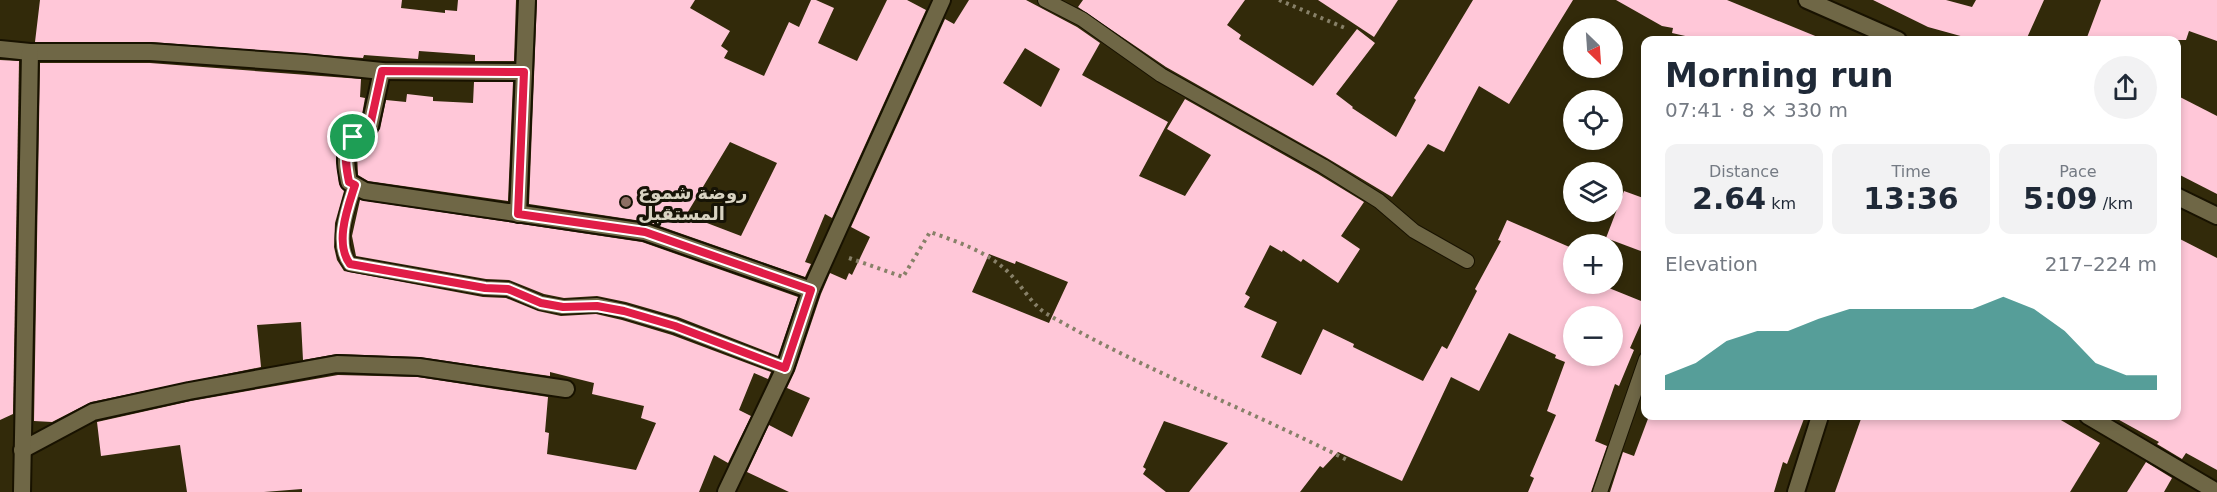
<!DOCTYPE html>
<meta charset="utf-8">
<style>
:root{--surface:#fff;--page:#f2f2f3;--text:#1f2937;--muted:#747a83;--accent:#0f766e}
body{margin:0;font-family:"DejaVu Sans",Vazirmatn,sans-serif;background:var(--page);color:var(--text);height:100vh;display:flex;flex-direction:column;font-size:22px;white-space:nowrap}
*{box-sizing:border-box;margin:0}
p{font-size:20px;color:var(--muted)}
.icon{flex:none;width:33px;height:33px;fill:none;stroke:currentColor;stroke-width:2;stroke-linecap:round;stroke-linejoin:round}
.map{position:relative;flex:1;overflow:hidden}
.side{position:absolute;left:1641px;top:36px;width:540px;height:384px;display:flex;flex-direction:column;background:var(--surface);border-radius:12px;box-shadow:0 3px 9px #0003}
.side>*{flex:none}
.needle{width:39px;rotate:155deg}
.buttons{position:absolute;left:1563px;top:18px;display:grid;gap:12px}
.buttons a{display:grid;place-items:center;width:60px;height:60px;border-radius:50%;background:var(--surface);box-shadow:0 3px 9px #0003;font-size:30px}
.pin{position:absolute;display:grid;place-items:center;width:51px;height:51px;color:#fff;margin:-26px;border:3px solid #fff;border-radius:50%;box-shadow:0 2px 6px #0007}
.round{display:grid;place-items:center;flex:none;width:63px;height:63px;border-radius:32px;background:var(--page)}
.overview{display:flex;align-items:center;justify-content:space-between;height:102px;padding:0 24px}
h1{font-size:33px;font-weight:700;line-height:45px}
.metrics{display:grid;grid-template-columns:repeat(3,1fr);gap:9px;height:102px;padding:6px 24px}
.metrics div{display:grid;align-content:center;border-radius:12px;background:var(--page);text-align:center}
.metrics b{font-size:30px;font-weight:700}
.metrics small{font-size:16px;font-weight:400}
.metrics p{font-size:16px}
.chart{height:168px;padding:12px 24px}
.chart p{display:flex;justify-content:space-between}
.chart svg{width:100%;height:108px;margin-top:6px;fill:var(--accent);opacity:.7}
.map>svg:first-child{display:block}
.building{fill:#ffc7d8;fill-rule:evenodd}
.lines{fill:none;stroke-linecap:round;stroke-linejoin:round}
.service-casing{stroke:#181200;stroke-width:16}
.minor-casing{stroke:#181200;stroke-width:20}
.path{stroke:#878068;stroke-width:4;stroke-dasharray:3 4.5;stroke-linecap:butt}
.service{stroke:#6f6746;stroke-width:14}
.minor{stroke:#6f6746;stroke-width:16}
.route-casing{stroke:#fff;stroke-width:12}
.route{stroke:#e11d48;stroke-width:8}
.education-dot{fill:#8d6e63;stroke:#161306;stroke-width:2}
.labels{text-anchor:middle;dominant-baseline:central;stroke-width:6;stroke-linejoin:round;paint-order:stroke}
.poi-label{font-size:18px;font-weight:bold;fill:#d9d4c3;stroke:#161306;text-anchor:start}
</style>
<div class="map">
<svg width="2217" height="492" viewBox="0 0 2217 492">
<rect width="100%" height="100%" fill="#322a0a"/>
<g class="building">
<path d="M 40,0 L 402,0 L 401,8 L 445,13 L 445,10 L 457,11 L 458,0 L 516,0 L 514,61 L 475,61 L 475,55 L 419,51 L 418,59 L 364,55 L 363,58 L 151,42 L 35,42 Z"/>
<path d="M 537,0 L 695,0 L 690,8 L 730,31 L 721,46 L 728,51 L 724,58 L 764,76 L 789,22 L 799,27 L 811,0 L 816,0 L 834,8 L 818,43 L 857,61 L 887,0 L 907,0 L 926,10 L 832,218 L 825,214 L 805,262 L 811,264 L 805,277 L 648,222 L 529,204 ZM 730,142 L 777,163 L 741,236 L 686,215 Z"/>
<path d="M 969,0 L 1026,0 L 1077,27 L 1100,43 L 1082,75 L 1168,122 L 1139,176 L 1185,196 L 1211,155 L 1167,129 L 1185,99 L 1318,174 L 1364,202 L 1341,236 L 1360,249 L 1338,283 L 1303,259 L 1301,262 L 1283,250 L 1282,252 L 1270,245 L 1245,294 L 1250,297 L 1244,307 L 1277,322 L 1261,357 L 1301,375 L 1323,329 L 1354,344 L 1353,347 L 1423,381 L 1442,346 L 1447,349 L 1477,291 L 1475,289 L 1501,241 L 1498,240 L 1507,220 L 1574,249 L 1574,284 L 1599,284 L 1646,303 L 1646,312 L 1630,348 L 1634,350 L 1619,386 L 1615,384 L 1595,441 L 1607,446 L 1591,492 L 1528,492 L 1534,478 L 1530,476 L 1556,415 L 1547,411 L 1565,362 L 1555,358 L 1556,355 L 1509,333 L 1479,391 L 1451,377 L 1402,481 L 1338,452 L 1323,468 L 1320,466 L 1300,492 L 1189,492 L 1228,443 L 1164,421 L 1143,467 L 1146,469 L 1143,474 L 1166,492 L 789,492 L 747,472 L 769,425 L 792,437 L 810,398 L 787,388 L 795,371 L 821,294 L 830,273 L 846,280 L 849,273 L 852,275 L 870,237 L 851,227 L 945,19 L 954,24 ZM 1025,48 L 1060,69 L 1041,107 L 1003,83 ZM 989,254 L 1015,264 L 1016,261 L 1068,282 L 1049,323 L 972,292 ZM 1574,316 L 1612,316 L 1612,356 L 1574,356 Z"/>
<path d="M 1083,0 L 1245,0 L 1227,25 L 1241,35 L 1239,39 L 1313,86 L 1357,29 L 1375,43 L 1336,94 L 1353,107 L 1352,108 L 1396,137 L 1416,100 L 1414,98 L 1473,0 L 1573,0 L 1509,104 L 1479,86 L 1444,152 L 1428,144 L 1392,197 L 1327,158 L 1166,67 L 1078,7 Z"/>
<path d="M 1318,0 L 1398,0 L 1374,37 Z"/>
<path d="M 1616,0 L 1727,0 L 1825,40 L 1703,40 L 1672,33 L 1673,28 L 1662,26 Z"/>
<path d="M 1873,0 L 1946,0 L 1972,7 L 1976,0 L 2044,0 L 2026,40 L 1975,40 L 1928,27 Z"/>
<path d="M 2101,0 L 2217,0 L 2217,41 L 2189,31 L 2186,40 L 2086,40 Z"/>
<path d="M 0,60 L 19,61 L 13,414 L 0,420 Z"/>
<path d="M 40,63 L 150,63 L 361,79 L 360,97 L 365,98 L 361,120 L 342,137 L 336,156 L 339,184 L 344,191 L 335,223 L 334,247 L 337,260 L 344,271 L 483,297 L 506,298 L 538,311 L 561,316 L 596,314 L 622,320 L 672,335 L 771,372 L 768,379 L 754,373 L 739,410 L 751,416 L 728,463 L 714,455 L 699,492 L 302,492 L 302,489 L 264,492 L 187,492 L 180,445 L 101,456 L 97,422 L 191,401 L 338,375 L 418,377 L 548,397 L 545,432 L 549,433 L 547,454 L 636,470 L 656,423 L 641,418 L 644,406 L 592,394 L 594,383 L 550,372 L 550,376 L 419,357 L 337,354 L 303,360 L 301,322 L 257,325 L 261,367 L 91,402 L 52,422 L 34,421 Z"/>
<path d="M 474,82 L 513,82 L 508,201 L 368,181 L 358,175 L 357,153 L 380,129 L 386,100 L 406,102 L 407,94 L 433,97 L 433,101 L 473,103 Z"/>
<path d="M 2176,95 L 2217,116 L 2217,194 L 2176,173 Z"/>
<path d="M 1624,191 L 1646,199 L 1646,253 L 1606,238 Z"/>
<path d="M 360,200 L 642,242 L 798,297 L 778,356 L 678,317 L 626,302 L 597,296 L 564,298 L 544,294 L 509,280 L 486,279 L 356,256 L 352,236 Z"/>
<path d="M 2176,237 L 2217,258 L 2217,470 L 2186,453 L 2182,459 L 2157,444 L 2159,442 L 2112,416 L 2176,416 Z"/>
<path d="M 1649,416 L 1805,416 L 1787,464 L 1783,462 L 1774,492 L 1610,492 L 1623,452 L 1634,456 Z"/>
<path d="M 1862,416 L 2054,416 L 2100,443 L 2070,492 L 1835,492 Z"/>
<path d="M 2146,462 L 2172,478 L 2164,492 L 2127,492 Z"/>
</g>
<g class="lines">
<defs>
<g id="service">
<path d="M 1045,0 L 1082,19 L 1161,75 L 1323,166 L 1379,201 L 1414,231 L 1467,261"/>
<path d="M 355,185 C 348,208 334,243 350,264 L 485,288 L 508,289 L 541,303 L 563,307 L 597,305 L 624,311 L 675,326 L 785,368"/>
<path d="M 1600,492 L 1646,359"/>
</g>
<g id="minor">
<path d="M 1807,0 L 1898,40"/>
<path d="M 0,49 L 30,52 L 150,52 L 304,63 L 382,71 L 524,72"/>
<path d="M 382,71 L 370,126 C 344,144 343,152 349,182 L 365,191 L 645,232 L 811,290"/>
<path d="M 2176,196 L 2217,216"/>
<path d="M 518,214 L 527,0"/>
<path d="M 2088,416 L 2217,492"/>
<path d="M 22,450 L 93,412 L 189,391 L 337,364 L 419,367 L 566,389"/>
<path d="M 22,492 L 30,52"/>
<path d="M 726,492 L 785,368 L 811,290 L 942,0"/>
<path d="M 1796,492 L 1820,416"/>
</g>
</defs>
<use href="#service" class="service-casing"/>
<use href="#minor" class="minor-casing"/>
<g class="path">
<path d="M 1279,0 L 1345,28"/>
<path d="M 849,258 L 903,277 L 930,232 C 958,242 989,252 1010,274 C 1022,286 1032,305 1047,314 C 1144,370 1249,410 1349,461"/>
</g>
<use href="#service" class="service"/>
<use href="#minor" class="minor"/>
</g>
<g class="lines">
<defs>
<path id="route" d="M 382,71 L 524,72 L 518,214 L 645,232 L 811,290 L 785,368 L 675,326 L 624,311 L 597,306 L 563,307 L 541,303 L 508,289 L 485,288 L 350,264 C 334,243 348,207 355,185 L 349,182 C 343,152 344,144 370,126 Z"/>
</defs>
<use href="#route" class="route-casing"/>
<use href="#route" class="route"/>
</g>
<circle class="education-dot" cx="626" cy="202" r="6"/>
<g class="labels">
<g class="poi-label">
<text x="638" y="192">روضة شموع<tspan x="638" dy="21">المستقبل</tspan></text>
</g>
</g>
</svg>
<div class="buttons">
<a><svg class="needle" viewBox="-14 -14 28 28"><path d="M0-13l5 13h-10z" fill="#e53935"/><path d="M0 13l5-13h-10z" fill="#747a83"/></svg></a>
<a><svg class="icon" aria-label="locate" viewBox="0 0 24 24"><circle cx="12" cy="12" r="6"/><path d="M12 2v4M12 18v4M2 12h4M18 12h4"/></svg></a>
<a><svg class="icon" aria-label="layers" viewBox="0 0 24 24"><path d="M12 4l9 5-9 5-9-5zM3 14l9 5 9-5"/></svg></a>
<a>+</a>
<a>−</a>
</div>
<div class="pin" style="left:353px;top:137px;background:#1e9e55"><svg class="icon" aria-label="arrive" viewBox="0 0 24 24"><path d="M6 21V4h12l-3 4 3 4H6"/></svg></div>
<section class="side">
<div class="overview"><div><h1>Morning run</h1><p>07:41 · 8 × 330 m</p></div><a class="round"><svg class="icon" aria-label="share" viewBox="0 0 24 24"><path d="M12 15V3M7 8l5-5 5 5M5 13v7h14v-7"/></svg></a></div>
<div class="metrics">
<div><p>Distance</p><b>2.64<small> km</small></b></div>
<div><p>Time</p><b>13:36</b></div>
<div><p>Pace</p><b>5:09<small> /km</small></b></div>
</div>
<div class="chart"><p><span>Elevation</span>217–224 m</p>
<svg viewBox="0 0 160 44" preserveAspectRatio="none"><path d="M0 44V38L10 33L20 24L30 20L40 20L50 15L60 11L70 11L80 11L90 11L100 11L110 6L120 11L130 20L140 33L150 38L160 38V44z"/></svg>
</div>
</section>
</div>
